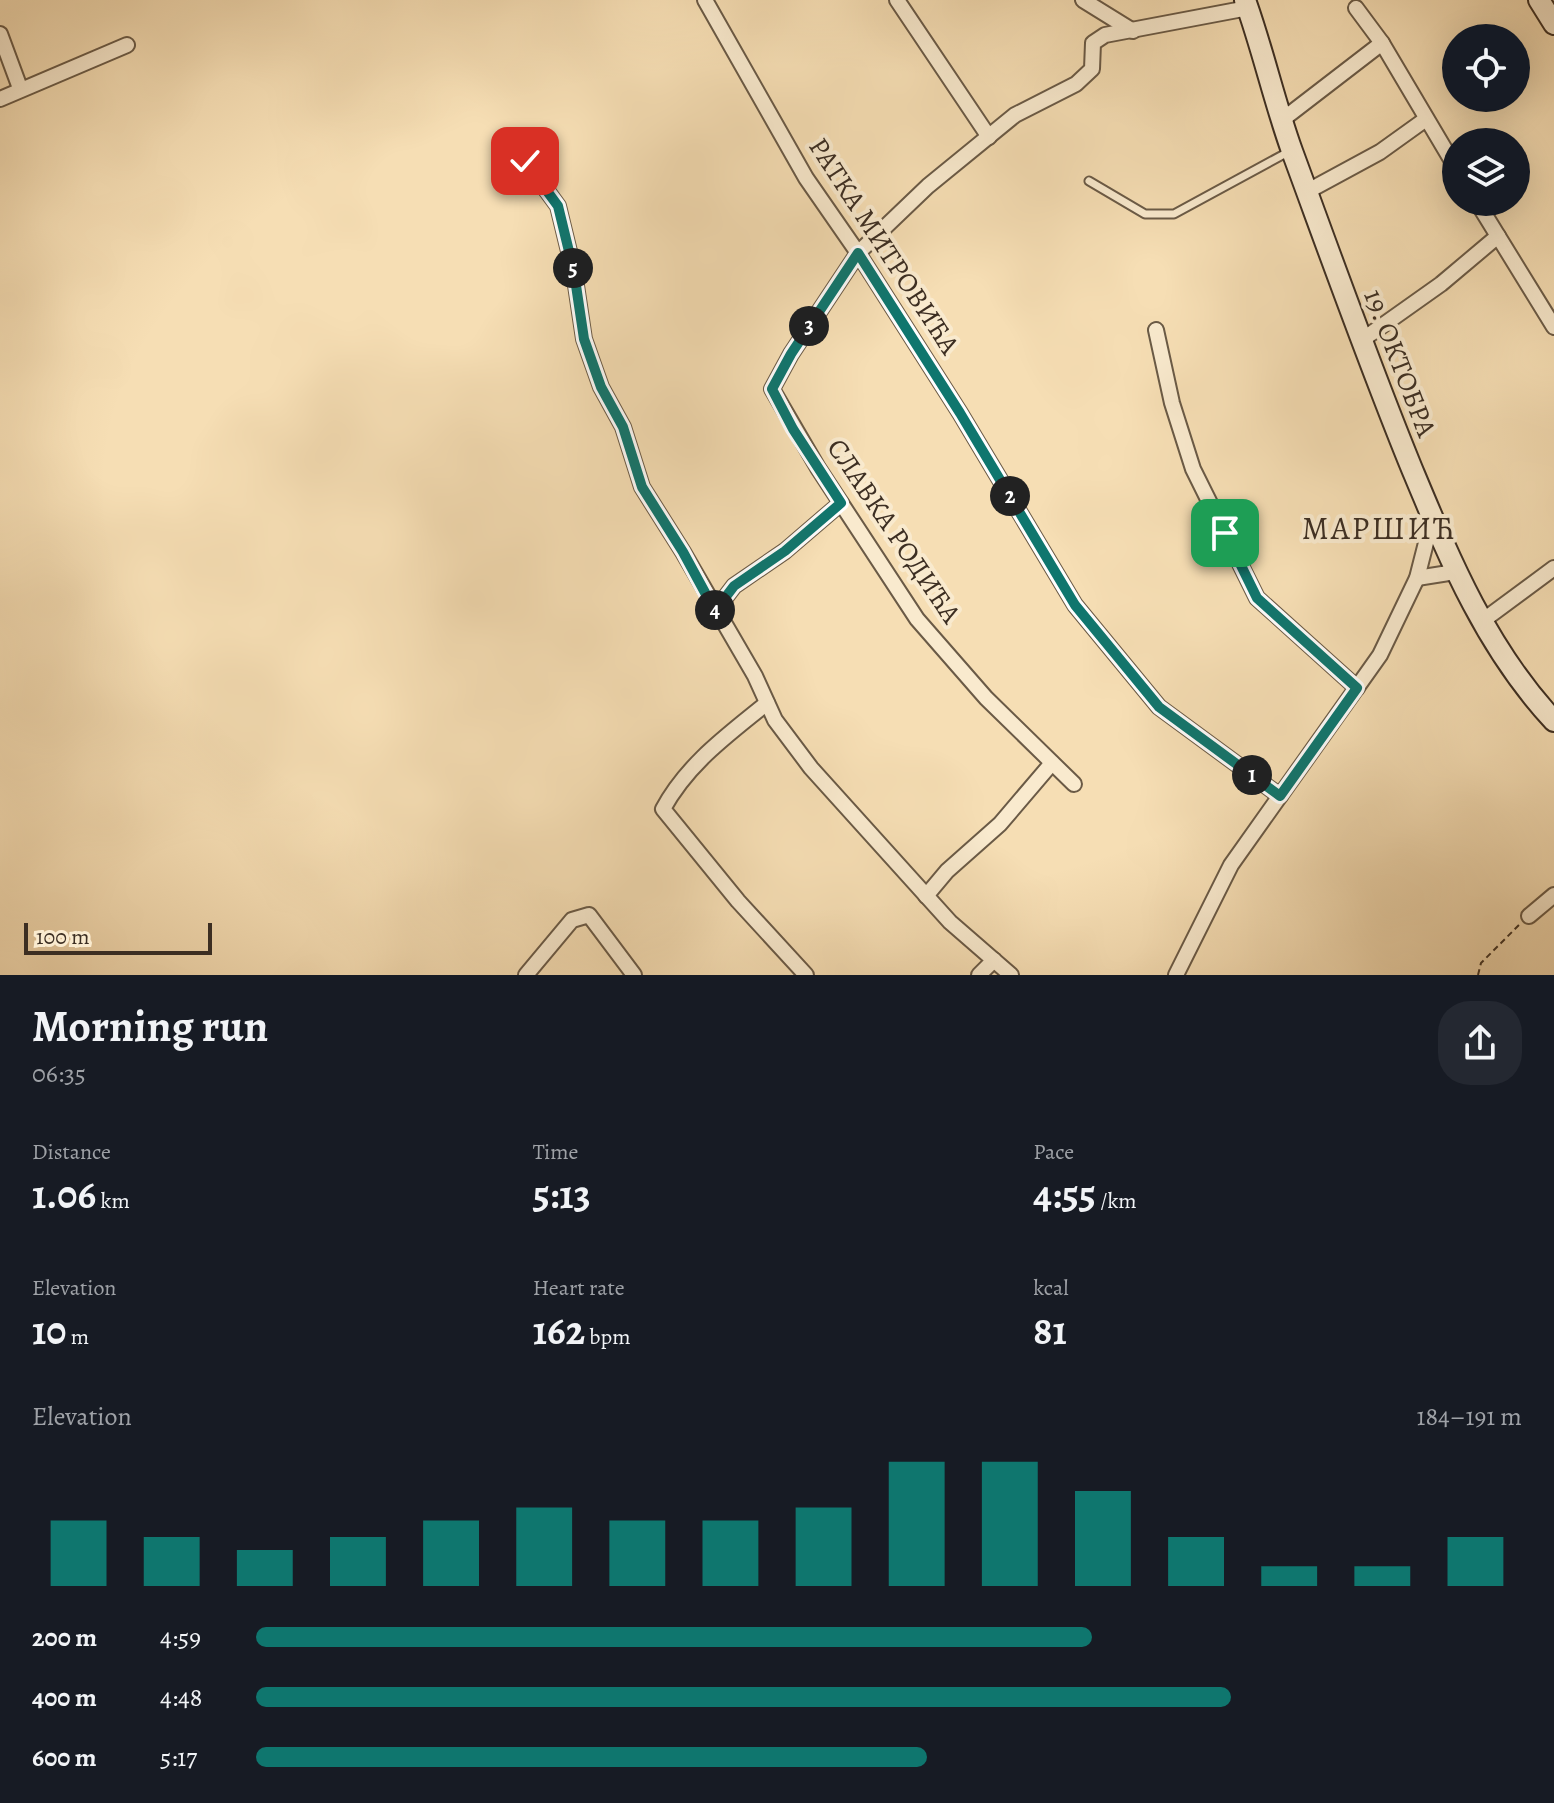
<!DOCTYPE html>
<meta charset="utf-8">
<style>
:root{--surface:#171b24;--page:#242831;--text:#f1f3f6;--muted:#9ea1a6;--accent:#0f766e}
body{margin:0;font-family:Alegreya,serif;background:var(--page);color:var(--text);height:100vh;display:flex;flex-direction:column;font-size:30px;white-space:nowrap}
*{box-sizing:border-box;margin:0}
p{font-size:26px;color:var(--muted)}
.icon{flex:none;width:44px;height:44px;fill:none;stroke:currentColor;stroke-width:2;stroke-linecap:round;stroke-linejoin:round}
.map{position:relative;height:975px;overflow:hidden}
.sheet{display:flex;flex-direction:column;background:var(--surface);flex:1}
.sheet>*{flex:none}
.fabs{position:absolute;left:1442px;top:24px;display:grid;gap:16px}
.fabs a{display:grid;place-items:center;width:88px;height:88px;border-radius:50%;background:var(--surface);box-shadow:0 8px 32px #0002;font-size:40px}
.scale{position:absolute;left:24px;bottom:20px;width:188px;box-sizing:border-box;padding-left:8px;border:4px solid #3c2e22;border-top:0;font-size:22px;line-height:28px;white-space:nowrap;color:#3c2e22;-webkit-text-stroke:6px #f9eace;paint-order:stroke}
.pin{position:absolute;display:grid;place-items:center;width:68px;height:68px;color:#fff;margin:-34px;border-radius:16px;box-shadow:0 4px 12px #0006}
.km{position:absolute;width:40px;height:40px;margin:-20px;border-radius:50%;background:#222;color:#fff;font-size:22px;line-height:40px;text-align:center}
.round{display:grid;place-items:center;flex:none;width:84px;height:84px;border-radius:32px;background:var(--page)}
.head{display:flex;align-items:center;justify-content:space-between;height:136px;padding:0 32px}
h1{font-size:44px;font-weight:700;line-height:60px}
.stats{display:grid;grid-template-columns:repeat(3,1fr);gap:12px;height:136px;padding:8px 32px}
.stats div{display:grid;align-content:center}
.stats b{font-size:40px;font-weight:700}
.stats small{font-size:22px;font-weight:400}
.stats p{font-size:22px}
.chart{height:224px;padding:16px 32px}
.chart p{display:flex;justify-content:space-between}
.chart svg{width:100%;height:144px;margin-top:8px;stroke:var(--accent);stroke-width:6}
ul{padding:0 32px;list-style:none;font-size:26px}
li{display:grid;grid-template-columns:128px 96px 1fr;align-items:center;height:60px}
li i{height:20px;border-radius:10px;background:var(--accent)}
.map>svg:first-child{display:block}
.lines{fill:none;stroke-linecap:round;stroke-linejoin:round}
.lane-casing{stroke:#6a5a46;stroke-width:11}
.street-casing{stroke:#6a5a46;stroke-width:18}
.secondary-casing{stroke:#3c2e22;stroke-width:24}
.path{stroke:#3c2e22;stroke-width:2;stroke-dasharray:6 4;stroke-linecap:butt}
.lane{stroke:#f9eace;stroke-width:7}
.street{stroke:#f9eace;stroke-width:14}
.secondary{stroke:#f9eace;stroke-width:20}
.route-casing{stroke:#fff;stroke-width:16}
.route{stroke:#0f766e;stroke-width:10}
.labels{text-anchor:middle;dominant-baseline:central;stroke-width:8;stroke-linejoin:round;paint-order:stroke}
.street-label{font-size:28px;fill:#3c2e22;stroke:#f9eace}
.quarter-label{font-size:32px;letter-spacing:2px;fill:#3c2e22;stroke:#f9eace}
</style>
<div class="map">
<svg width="1554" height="975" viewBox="0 0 1554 975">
<rect width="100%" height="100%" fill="#f6deb4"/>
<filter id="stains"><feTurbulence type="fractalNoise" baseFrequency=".0025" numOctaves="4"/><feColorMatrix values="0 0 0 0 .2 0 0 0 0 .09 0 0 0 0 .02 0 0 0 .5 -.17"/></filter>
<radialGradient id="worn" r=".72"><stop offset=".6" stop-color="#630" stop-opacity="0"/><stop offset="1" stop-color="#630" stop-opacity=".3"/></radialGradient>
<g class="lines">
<defs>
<path id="lane" d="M 1089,181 L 1145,214 L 1174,214 L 1290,151"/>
<g id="street">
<path d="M 705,0 L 806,178 L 858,253 L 960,413 L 1075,605 L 1159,707 L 1280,796"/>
<path d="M 897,0 L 989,137"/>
<path d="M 1083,0 L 1133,31"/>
<path d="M 1356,8 L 1382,43 L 1456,168"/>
<path d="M 0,34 L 20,88"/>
<path d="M 0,99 L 127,45"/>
<path d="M 1282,120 L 1382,43"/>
<path d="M 525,161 L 558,206 L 574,272 L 584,339 L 601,387 L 623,427 L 642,487 L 683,552 L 755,676 L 775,720 L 811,768 L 950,922 L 1011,975"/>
<path d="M 1308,191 L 1380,152 L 1426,119"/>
<path d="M 1477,202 L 1554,327"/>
<path d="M 1156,330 L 1172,403 L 1193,469 L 1257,598 L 1357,688"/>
<path d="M 1362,340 L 1441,284 L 1498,236"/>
<path d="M 1417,578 L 1455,572"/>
<path d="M 715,611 L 734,586 L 785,551 L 841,503"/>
<path d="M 1481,622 L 1554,568"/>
<path d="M 767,703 C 728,735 688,763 663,809 L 738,901 L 806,975"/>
<path d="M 1074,784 L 986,698 L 917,619 L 818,468 L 772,389 L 791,354 L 858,253 L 928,186 L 1015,115 L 1076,84 L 1092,69 L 1093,43 L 1105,35 L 1248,8"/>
<path d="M 926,896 L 947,871 L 1000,824 L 1052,763"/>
<path d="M 1529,916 L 1554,895"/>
<path d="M 526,975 L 572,920 L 589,915 L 634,975"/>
<path d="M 979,975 L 994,960"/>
<path d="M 1176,975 L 1231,865 L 1380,655 L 1417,578 L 1429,531 L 1436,526"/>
</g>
<g id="secondary">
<path d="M 1245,0 C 1263,50 1274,101 1292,151 C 1331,257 1369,364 1412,469 C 1450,560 1486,648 1554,721"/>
<path d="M 1539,0 L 1554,24"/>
</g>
</defs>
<use href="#lane" class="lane-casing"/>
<use href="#street" class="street-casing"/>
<use href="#secondary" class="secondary-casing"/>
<path class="path" d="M 1478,975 L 1481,963 L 1519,925"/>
<use href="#lane" class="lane"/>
<use href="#street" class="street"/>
<use href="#secondary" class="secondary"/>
</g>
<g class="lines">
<defs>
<path id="route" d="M 525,161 L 558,206 L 574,272 L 584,339 L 601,387 L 623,427 L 642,487 L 683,552 L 715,611 L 734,586 L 785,551 L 841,503 L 793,429 L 772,389 L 791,354 L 858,253 L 960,413 L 1075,605 L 1159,707 L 1280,796 L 1357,688 L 1257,598 L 1225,533"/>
</defs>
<use href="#route" class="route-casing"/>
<use href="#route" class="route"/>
</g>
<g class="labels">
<g class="street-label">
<text transform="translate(884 246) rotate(57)">РАТКА МИТРОВИЋА</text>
<text transform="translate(1400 363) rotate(69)">19. ОКТОБРА</text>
<text transform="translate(894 531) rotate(56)">СЛАВКА РОДИЋА</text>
</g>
<g class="quarter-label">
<text x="1379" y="528">МАРШИЋ</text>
</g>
</g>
<rect width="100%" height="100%" filter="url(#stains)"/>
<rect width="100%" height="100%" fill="url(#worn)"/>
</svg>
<div class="fabs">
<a><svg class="icon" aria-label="locate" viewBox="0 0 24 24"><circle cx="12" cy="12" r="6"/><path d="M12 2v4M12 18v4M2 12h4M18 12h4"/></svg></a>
<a><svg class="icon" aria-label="layers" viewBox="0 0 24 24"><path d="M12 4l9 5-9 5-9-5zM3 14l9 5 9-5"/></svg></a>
</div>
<div class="scale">100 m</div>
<div class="pin" style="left:1225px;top:533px;background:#1e9e55"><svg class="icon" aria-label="arrive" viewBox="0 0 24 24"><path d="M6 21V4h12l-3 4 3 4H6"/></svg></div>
<div class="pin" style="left:525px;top:161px;background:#d93025"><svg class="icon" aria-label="check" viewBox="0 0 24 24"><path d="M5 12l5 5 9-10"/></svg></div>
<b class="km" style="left:1252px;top:775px">1</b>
<b class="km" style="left:1010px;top:496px">2</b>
<b class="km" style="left:809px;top:326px">3</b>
<b class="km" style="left:715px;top:610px">4</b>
<b class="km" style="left:573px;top:268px">5</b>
</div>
<section class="sheet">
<div class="head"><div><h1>Morning run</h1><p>06:35</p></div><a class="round"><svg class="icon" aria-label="share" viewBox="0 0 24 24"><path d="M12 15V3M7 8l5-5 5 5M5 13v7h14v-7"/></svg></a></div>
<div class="stats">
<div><p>Distance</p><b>1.06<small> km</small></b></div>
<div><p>Time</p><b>5:13</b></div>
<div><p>Pace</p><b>4:55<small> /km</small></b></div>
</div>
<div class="stats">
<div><p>Elevation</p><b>10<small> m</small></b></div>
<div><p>Heart rate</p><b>162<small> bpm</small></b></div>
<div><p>kcal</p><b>81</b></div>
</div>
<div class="chart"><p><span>Elevation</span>184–191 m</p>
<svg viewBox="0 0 160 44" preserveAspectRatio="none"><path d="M5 44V24M15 44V29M25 44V33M35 44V29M45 44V24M55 44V20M65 44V24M75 44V24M85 44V20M95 44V6M105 44V6M115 44V15M125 44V29M135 44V38M145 44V38M155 44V29"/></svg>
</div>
<ul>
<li><b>200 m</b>4:59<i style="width:66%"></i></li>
<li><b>400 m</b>4:48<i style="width:77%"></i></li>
<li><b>600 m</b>5:17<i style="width:53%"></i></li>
</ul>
</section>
